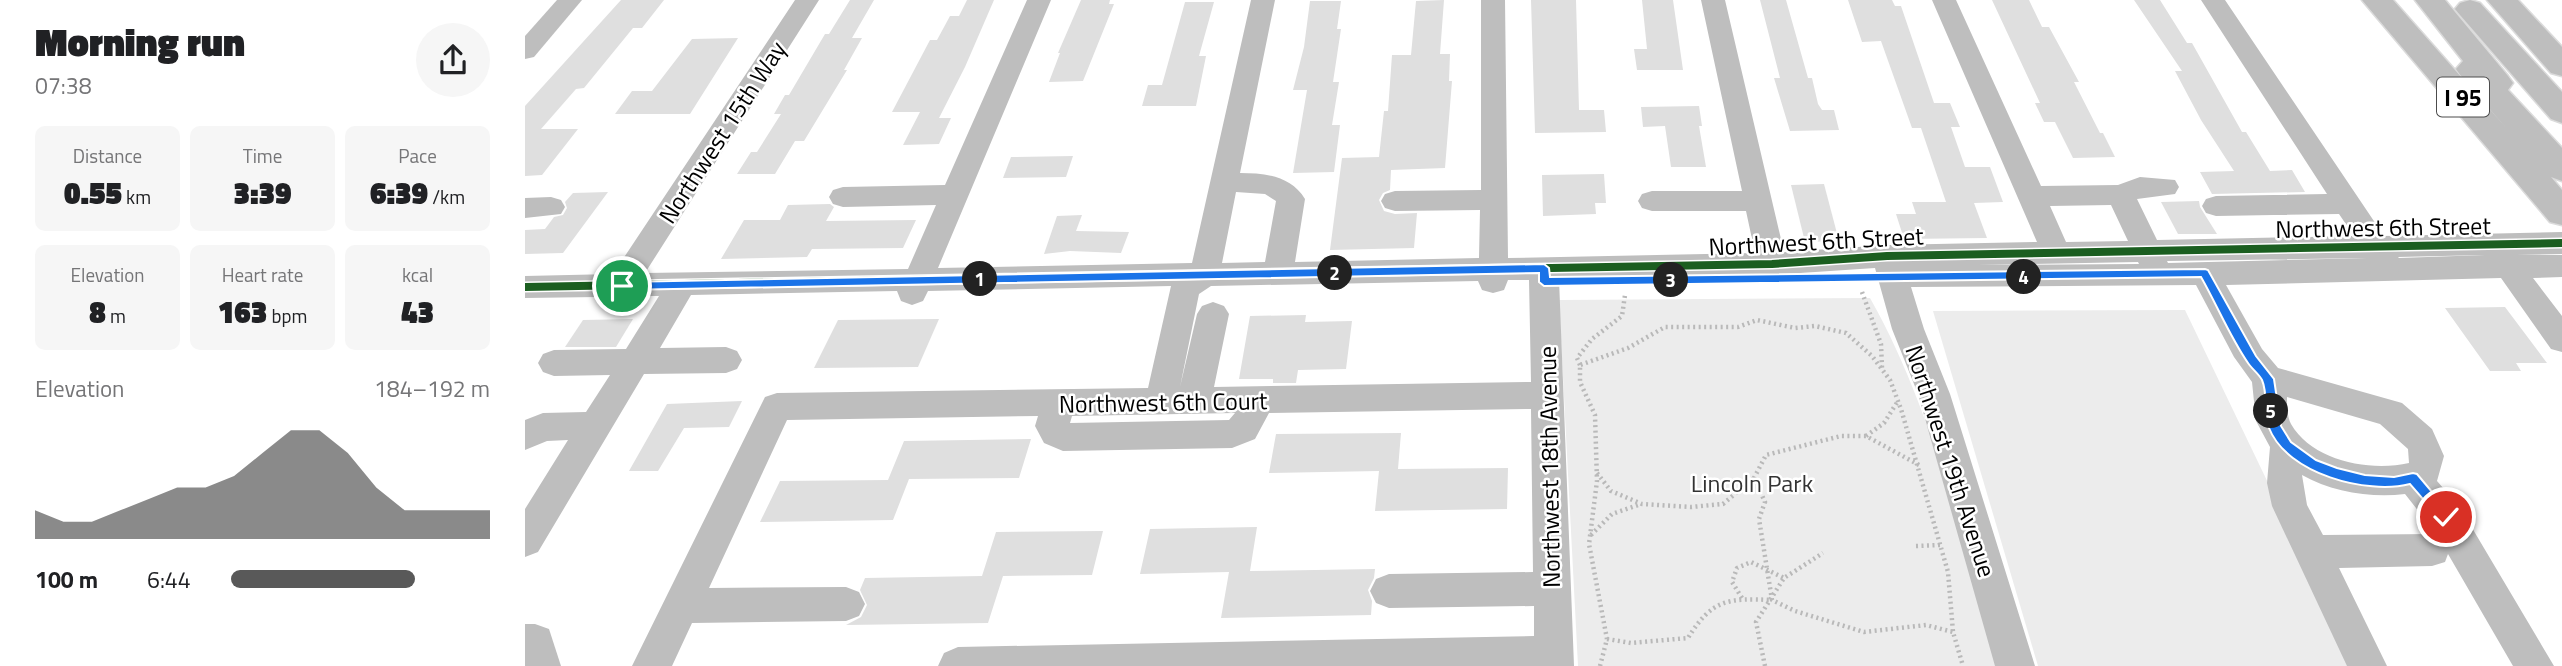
<!DOCTYPE html>
<meta charset="utf-8">
<style>
:root{--surface:#fff;--page:#f6f6f6;--text:#202124;--muted:#757577;--accent:#595959}
body{margin:0;font-family:"Titillium Web",sans-serif;background:var(--page);color:var(--text);height:100vh;display:flex;flex-direction:column;font-size:26px;white-space:nowrap}
*{box-sizing:border-box;margin:0}
p{font-size:23px;color:var(--muted)}
.icon{flex:none;width:38px;height:38px;fill:none;stroke:currentColor;stroke-width:2;stroke-linecap:round;stroke-linejoin:round}
.map{position:relative;flex:1;overflow:hidden}
.drawer{display:flex;flex-direction:column;background:var(--surface);width:525px}
.drawer>*{flex:none}
.pin{position:absolute;display:grid;place-items:center;width:60px;height:60px;color:#fff;margin:-30px;border:4px solid #fff;border-radius:50%;box-shadow:0 2px 7px #0007}
.km{position:absolute;width:35px;height:35px;margin:-18px;border-radius:50%;background:#222;color:#fff;font-size:19px;line-height:35px;text-align:center}
.round{display:grid;place-items:center;flex:none;width:74px;height:74px;border-radius:37px;background:var(--page)}
.head{display:flex;align-items:center;justify-content:space-between;height:119px;padding:0 35px}
h1{font-size:38px;font-weight:800;line-height:52px}
.figures{display:grid;grid-template-columns:repeat(3,1fr);gap:10px;height:119px;padding:7px 35px}
.figures div{display:grid;align-content:center;border-radius:10px;background:var(--page);text-align:center}
.figures b{font-size:30px;font-weight:800}
.figures small{font-size:19px;font-weight:400}
.figures p{font-size:19px}
.chart{height:196px;padding:14px 35px}
.chart p{display:flex;justify-content:space-between}
.chart svg{width:100%;height:126px;margin-top:7px;fill:var(--accent);opacity:.7}
ul{padding:0 35px;list-style:none;font-size:23px}
li{display:grid;grid-template-columns:112px 84px 1fr;align-items:center;height:52px}
li i{height:18px;border-radius:9px;background:var(--accent)}
main{display:flex;flex:1;min-height:0}
.map>svg:first-child{display:block}
.green{fill:#ececec}
.building{fill:#dfdfdf}
.lines{fill:none;stroke-linecap:round;stroke-linejoin:round}
.highway-casing{stroke:#dbdbdb;stroke-width:3}
.path{stroke:#b9b9b9;stroke-width:4.5;stroke-dasharray:2 3.5;stroke-linecap:butt}
.minor{fill:#bebebe;fill-rule:evenodd}
.highway{fill:#bebebe;fill-rule:evenodd}
.cycleway-casing{stroke:#fff;stroke-width:11}
.cycleway{stroke:#1b5e20;stroke-width:8}
.route{fill:#1a73e8;stroke:#fff;stroke-width:2}
.labels{text-anchor:middle;dominant-baseline:central;stroke-width:5;stroke-linejoin:round;paint-order:stroke}
.shield{fill:#fff;stroke:#4c4c4c;stroke-width:2}
.shield-label{font-size:23px;font-weight:bold;fill:#000}
.street-label{font-size:24px;fill:#000;stroke:#fff}
.park-label{font-size:24px;fill:#333;stroke:#fff}
</style>
<main>
<section class="drawer">
<div class="head"><div><h1>Morning run</h1><p>07:38</p></div><a class="round"><svg class="icon" aria-label="share" viewBox="0 0 24 24"><path d="M12 15V3M7 8l5-5 5 5M5 13v7h14v-7"/></svg></a></div>
<div class="figures">
<div><p>Distance</p><b>0.55<small> km</small></b></div>
<div><p>Time</p><b>3:39</b></div>
<div><p>Pace</p><b>6:39<small> /km</small></b></div>
</div>
<div class="figures">
<div><p>Elevation</p><b>8<small> m</small></b></div>
<div><p>Heart rate</p><b>163<small> bpm</small></b></div>
<div><p>kcal</p><b>43</b></div>
</div>
<div class="chart"><p><span>Elevation</span>184–192 m</p>
<svg viewBox="0 0 160 44" preserveAspectRatio="none"><path d="M0 44V34L10 38L20 38L30 34L40 30L50 26L60 26L70 22L80 14L90 6L100 6L110 14L120 26L130 34L140 34L150 34L160 34V44z"/></svg>
</div>
<ul>
<li><b>100 m</b>6:44<i style="width:71%"></i></li>
</ul>
</section>
<div class="map">
<svg width="2037" height="666" viewBox="0 0 2037 666">
<rect width="100%" height="100%" fill="#fff"/>
<g class="green">
<path d="M 1345,298 C 1409,411 1437,542 1472,666 L 1053,666 L 1034,300 Z"/>
<path d="M 1660,310 L 1831,666 L 1513,666 L 1408,311 Z"/>
</g>
<g class="building">
<path d="M 96,0 L 139,0 L 117,28 L 108,28 L 59,88 L 51,89 L 16,129 L 53,129 L 17,175 L 0,176 L 0,106 Z"/>
<path d="M 325,0 L 349,0 L 327,38 L 337,38 L 319,70 L 322,70 L 279,141 L 270,141 L 250,174 L 212,174 L 226,152 L 232,152 L 256,114 L 249,114 L 260,95 L 264,95 L 300,34 L 304,34 Z"/>
<path d="M 442,0 L 469,0 L 440,67 L 414,118 L 426,118 L 414,144 L 378,145 L 395,112 L 367,112 L 405,40 L 412,40 L 425,16 L 434,16 Z"/>
<path d="M 556,0 L 585,0 L 584,4 L 589,4 L 558,81 L 524,82 L 535,53 L 533,53 Z"/>
<path d="M 919,0 L 915,54 L 925,54 L 924,81 L 927,81 L 920,168 L 866,170 L 865,190 L 858,193 L 854,200 L 859,211 L 870,214 L 892,213 L 889,248 L 805,250 L 817,158 L 854,157 L 859,111 L 863,111 L 867,55 L 886,55 L 891,1 Z"/>
<path d="M 1006,0 L 1051,0 L 1054,110 L 1079,110 L 1081,132 L 1010,133 Z"/>
<path d="M 1117,0 L 1148,0 L 1158,70 L 1112,70 L 1109,49 L 1122,49 Z"/>
<path d="M 1235,0 L 1261,0 L 1283,78 L 1287,78 L 1293,104 L 1297,110 L 1309,110 L 1314,130 L 1265,131 L 1249,78 L 1255,78 Z"/>
<path d="M 1323,0 L 1367,0 L 1370,6 L 1376,6 L 1409,103 L 1425,103 L 1435,127 L 1426,127 L 1440,167 L 1465,167 L 1478,202 L 1449,203 L 1462,238 L 1379,239 L 1371,214 L 1391,214 L 1387,202 L 1421,202 L 1396,128 L 1387,128 L 1356,41 L 1337,42 Z"/>
<path d="M 1467,0 L 1504,0 L 1517,27 L 1524,27 L 1554,82 L 1549,82 L 1575,133 L 1578,133 L 1590,157 L 1548,158 L 1530,122 L 1519,122 L 1510,103 L 1515,103 Z"/>
<path d="M 1609,0 L 1635,0 L 1662,43 L 1667,43 L 1717,132 L 1721,132 L 1745,171 L 1767,170 L 1780,192 L 1687,194 L 1675,172 L 1709,171 L 1676,120 L 1650,71 L 1657,71 Z"/>
<path d="M 785,1 L 816,1 L 812,29 L 816,29 L 808,82 L 814,82 L 807,125 L 815,125 L 809,172 L 768,173 L 782,90 L 768,90 L 779,47 Z"/>
<path d="M 660,2 L 689,2 L 674,56 L 681,56 L 671,106 L 617,106 L 623,85 L 637,85 Z"/>
<path d="M 213,38 L 165,114 L 90,114 L 107,91 L 127,91 L 167,39 Z"/>
<path d="M 1174,106 L 1177,126 L 1174,126 L 1181,167 L 1146,167 L 1140,126 L 1118,127 L 1116,107 Z"/>
<path d="M 548,156 L 541,177 L 478,178 L 486,157 Z"/>
<path d="M 1079,174 L 1081,203 L 1070,203 L 1071,214 L 1018,216 L 1017,175 Z"/>
<path d="M 1299,184 L 1314,241 L 1280,242 L 1266,185 Z"/>
<path d="M 83,192 L 38,253 L 0,254 L 0,230 L 20,229 L 29,217 L 38,215 L 42,208 L 40,202 L 48,193 Z"/>
<path d="M 1674,201 L 1675,207 L 1692,234 L 1653,234 L 1636,202 Z"/>
<path d="M 305,204 L 309,207 L 301,221 L 391,220 L 378,248 L 287,249 L 282,257 L 196,259 L 219,220 L 255,220 L 263,205 Z"/>
<path d="M 557,215 L 551,231 L 604,232 L 596,253 L 545,251 L 519,254 L 532,216 Z"/>
<path d="M 1980,307 L 2022,363 L 1991,363 L 1996,371 L 1965,371 L 1920,308 Z"/>
<path d="M 781,315 L 780,322 L 827,321 L 821,369 L 773,370 L 771,383 L 748,383 L 748,379 L 714,379 L 725,316 Z"/>
<path d="M 108,319 L 91,347 L 40,347 L 58,320 Z"/>
<path d="M 414,319 L 393,367 L 289,368 L 313,320 Z"/>
<path d="M 217,401 L 204,427 L 159,428 L 133,471 L 104,471 L 142,404 Z"/>
<path d="M 876,433 L 873,469 L 983,468 L 982,509 L 850,511 L 854,471 L 744,473 L 751,434 Z"/>
<path d="M 506,439 L 494,478 L 384,479 L 368,520 L 235,522 L 255,481 L 363,480 L 379,441 Z"/>
<path d="M 732,527 L 725,571 L 850,569 L 849,578 L 843,590 L 847,601 L 846,615 L 696,618 L 704,572 L 615,574 L 625,529 Z"/>
<path d="M 578,531 L 567,575 L 478,576 L 463,623 L 321,625 L 336,617 L 342,605 L 335,590 L 340,578 L 457,576 L 471,532 Z"/>
</g>
<g class="lines">
<defs>
<g id="highway">
<path d="M 1837,0 L 1868,0 L 1983,130 L 1936,76 L 1931,69 L 1938,61 L 1890,0 L 1920,0 L 1983,76 L 1988,83 L 1983,90 L 2037,148 L 2037,181 L 2026,177 L 2037,190 L 2037,225 L 2025,222 Z"/>
<path d="M 1945,0 L 1955,3 L 2037,92 L 2037,123 L 2026,119 L 1935,15 L 1930,9 L 1935,3 Z"/>
<path d="M 1962,0 L 1993,0 L 2037,47 L 2037,76 L 2026,73 Z"/>
</g>
</defs>
<use href="#highway" class="highway-casing"/>
<g class="path">
<path d="M 1337,292 L 1356,344 L 1357,368"/>
<path d="M 1055,365 L 1052,358 L 1067,339 L 1097,316 L 1100,295"/>
<path d="M 1341,436 L 1359,423 L 1373,401"/>
<path d="M 1394,465 L 1341,436 L 1316,436 L 1241,455 L 1229,478 L 1240,502 L 1234,519 L 1247,600 L 1270,611 L 1339,632 L 1401,625 L 1428,632"/>
<path d="M 1072,473 L 1086,491 L 1117,504 L 1166,507 L 1198,504 L 1229,478"/>
<path d="M 1066,535 L 1087,514 L 1116,504"/>
<path d="M 1391,546 L 1416,545"/>
<path d="M 1217,598 L 1207,582 L 1212,568 L 1226,562 L 1259,578"/>
<path d="M 1082,639 L 1106,643 L 1163,638 C 1187,599 1203,598 1247,600"/>
<path d="M 1075,666 L 1082,639 L 1064,544 L 1072,481 L 1070,415 L 1055,382 L 1055,365 L 1103,348 L 1140,327 L 1213,327 L 1232,320 L 1270,328 L 1290,326 L 1321,333 L 1347,356 L 1365,380 L 1376,409 L 1423,572 L 1428,632 L 1438,666"/>
<path d="M 1240,666 L 1231,622 L 1259,578 L 1298,553"/>
</g>
<g class="minor">
<path d="M 32,0 L 57,0 L 9,57 L 0,59 L 0,36 Z"/>
<path d="M 270,0 L 294,0 L 120,273 L 383,269 L 411,205 L 318,207 L 308,204 L 304,197 L 308,190 L 318,187 L 420,185 L 502,0 L 526,0 L 413,268 L 667,263 L 726,0 L 750,0 L 715,173 C 740,173 766,176 780,199 L 770,262 L 954,258 L 955,210 L 870,211 L 860,208 L 856,201 L 860,194 L 870,191 L 956,190 L 956,0 L 980,0 L 983,258 L 1230,253 L 1221,211 L 1127,211 L 1117,208 L 1113,201 L 1117,194 L 1127,191 L 1217,191 L 1176,0 L 1200,0 L 1259,252 L 1362,245 L 1512,242 L 1407,0 L 1431,0 L 1516,186 L 1593,185 L 1615,177 L 1650,180 L 1654,187 L 1650,194 L 1612,199 L 1632,240 L 1829,236 L 1814,214 L 1691,216 L 1681,213 L 1677,206 L 1681,199 L 1691,196 L 1802,194 L 1676,0 L 1700,0 L 1859,236 L 2037,232 L 2037,254 L 1991,255 L 2037,255 L 2037,277 L 2008,278 L 2037,316 L 2037,352 L 2026,349 L 1976,278 L 1701,285 L 1737,349 L 1753,368 L 1877,403 L 1907,429 L 1919,456 L 1912,481 L 1934,506 L 2029,666 L 1988,666 L 1923,554 L 1920,562 L 1907,566 L 1814,568 L 1862,666 L 1822,666 L 1747,506 L 1742,483 L 1745,447 L 1731,421 L 1727,382 L 1709,357 L 1671,285 L 1386,287 L 1399,329 L 1425,394 L 1510,666 L 1470,666 L 1393,394 L 1367,329 L 1350,268 L 1247,275 L 1034,279 L 1049,666 L 413,666 L 419,653 L 433,647 L 1009,636 L 1009,606 L 864,608 L 851,603 L 845,591 L 851,579 L 864,574 L 1008,572 L 1006,409 L 744,413 L 730,439 L 707,448 L 538,451 L 519,443 L 510,426 L 513,416 L 262,420 L 184,588 L 321,587 L 334,592 L 340,604 L 334,616 L 321,621 L 167,623 L 147,666 L 107,666 L 240,397 L 252,393 L 623,388 L 646,286 L 403,291 L 398,301 L 387,305 L 376,301 L 372,291 L 166,295 L 135,348 L 201,347 L 212,351 L 217,360 L 212,369 L 201,373 L 119,374 L 13,552 L 0,557 L 0,509 L 43,440 L 22,441 L 0,450 L 0,420 L 18,413 L 61,412 L 85,375 L 29,376 L 18,372 L 13,363 L 18,354 L 29,350 L 101,349 L 134,296 L 105,296 L 99,306 L 88,310 L 77,306 L 73,297 L 0,298 L 0,276 L 88,274 ZM 711,192 L 740,194 L 751,201 L 740,262 L 697,263 ZM 1586,205 L 1603,241 L 1541,242 L 1525,206 ZM 1960,255 L 1874,258 L 1873,257 ZM 1842,258 L 1643,263 L 1642,261 ZM 1613,262 L 1614,264 L 1452,265 ZM 983,280 L 1004,280 L 1006,382 L 689,387 L 704,314 L 699,306 L 688,302 L 677,306 L 672,314 L 655,387 L 674,294 L 686,286 L 953,281 L 957,290 L 968,293 L 979,290 ZM 1762,397 L 1855,424 L 1883,449 L 1884,463 C 1845,472 1787,461 1766,424 C 1762,416 1762,406 1762,397 ZM 710,413 L 704,420 L 545,423 L 547,416 ZM 1777,475 C 1807,492 1846,498 1880,494 L 1913,536 L 1907,534 L 1798,535 L 1782,505 Z"/>
<path d="M 26,197 L 36,200 L 40,207 L 36,214 L 0,218 L 0,198 Z"/>
<path d="M 0,624 L 10,624 L 24,629 L 36,666 L 0,666 Z"/>
</g>
<use href="#highway" class="highway"/>
<defs>
<path id="cycleway" d="M 0,287 L 1247,264 L 1362,256 L 2037,243"/>
</defs>
<use href="#cycleway" class="cycleway-casing"/>
<use href="#cycleway" class="cycleway"/>
</g>
<path class="route" d="M 1019,264 L 1024,268 L 1025,277 L 1680,269 L 1683,270 L 1731,356 L 1749,379 L 1756,426 L 1766,442 L 1791,460 L 1812,468 L 1840,475 L 1869,477 L 1888,473 L 1892,474 L 1928,517 L 1926,521 L 1917,521 L 1885,484 C 1842,495 1762,474 1744,428 C 1739,413 1743,394 1737,380 C 1734,374 1727,369 1723,363 C 1705,337 1692,305 1676,277 L 1019,286 L 1014,282 L 1014,273 L 97,290 L 91,286 L 97,282 Z"/>
<g class="labels">
<rect class="shield" x="1912" y="77.5" width="52" height="39" rx="5"/>
<g class="shield-label">
<text x="1938" y="97">I 95</text>
</g>
<g class="street-label">
<text transform="translate(197 132) rotate(-57)">Northwest 15th Way</text>
<text transform="translate(1858 227) rotate(-1)">Northwest 6th Street</text>
<text transform="translate(1291 241) rotate(-3)">Northwest 6th Street</text>
<text transform="translate(638 402) rotate(-1)">Northwest 6th Court</text>
<text transform="translate(1426 461) rotate(72)">Northwest 19th Avenue</text>
<text transform="translate(1024 467) rotate(-91)">Northwest 18th Avenue</text>
</g>
<g class="park-label">
<text x="1227" y="483">Lincoln Park</text>
</g>
</g>
</svg>
<div class="pin" style="left:97px;top:286px;background:#1e9e55"><svg class="icon" aria-label="arrive" viewBox="0 0 24 24"><path d="M6 21V4h12l-3 4 3 4H6"/></svg></div>
<div class="pin" style="left:1921px;top:517px;background:#d93025"><svg class="icon" aria-label="check" viewBox="0 0 24 24"><path d="M5 12l5 5 9-10"/></svg></div>
<b class="km" style="left:455px;top:279px">1</b>
<b class="km" style="left:810px;top:273px">2</b>
<b class="km" style="left:1146px;top:280px">3</b>
<b class="km" style="left:1499px;top:277px">4</b>
<b class="km" style="left:1746px;top:411px">5</b>
</div>
</main>
